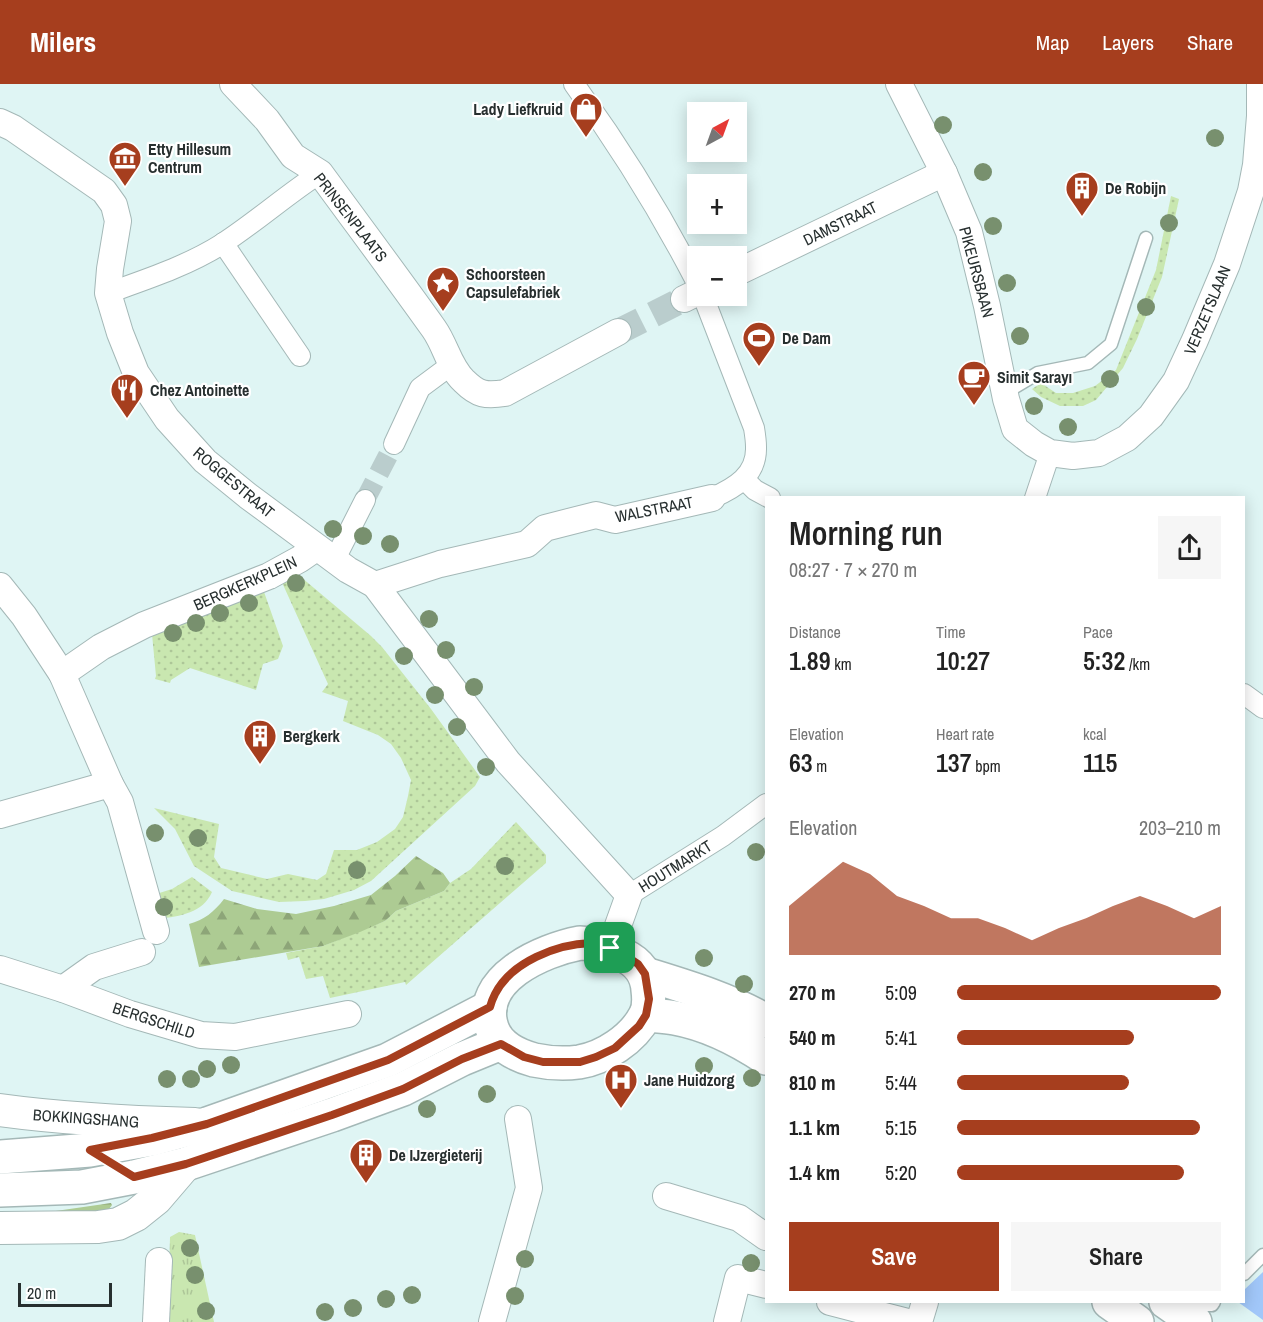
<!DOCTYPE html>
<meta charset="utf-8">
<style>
:root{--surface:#fff;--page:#f6f6f6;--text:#222;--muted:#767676;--accent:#a63e1e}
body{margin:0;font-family:"Archivo Narrow",sans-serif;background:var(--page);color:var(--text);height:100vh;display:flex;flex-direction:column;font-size:22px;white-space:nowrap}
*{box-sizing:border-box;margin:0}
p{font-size:20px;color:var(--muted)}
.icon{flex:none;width:33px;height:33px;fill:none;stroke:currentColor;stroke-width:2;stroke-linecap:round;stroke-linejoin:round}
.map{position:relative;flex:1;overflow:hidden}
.drawer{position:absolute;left:765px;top:412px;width:480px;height:807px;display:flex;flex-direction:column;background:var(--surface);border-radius:0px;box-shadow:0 3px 15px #0003}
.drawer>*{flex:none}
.needle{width:39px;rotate:41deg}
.tools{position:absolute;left:687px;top:18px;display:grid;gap:12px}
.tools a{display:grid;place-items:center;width:60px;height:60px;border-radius:0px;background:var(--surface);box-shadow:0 3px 15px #0003;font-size:30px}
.scale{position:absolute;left:18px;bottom:15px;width:94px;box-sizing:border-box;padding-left:6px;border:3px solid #272f2f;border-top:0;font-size:16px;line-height:21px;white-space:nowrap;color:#272f2f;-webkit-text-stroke:4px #fff;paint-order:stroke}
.pin{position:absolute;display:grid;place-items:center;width:51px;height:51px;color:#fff;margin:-26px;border-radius:12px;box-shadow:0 3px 9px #0006}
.round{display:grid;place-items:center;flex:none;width:63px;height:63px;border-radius:0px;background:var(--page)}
.summary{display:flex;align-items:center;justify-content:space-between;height:102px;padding:0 24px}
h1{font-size:33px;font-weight:600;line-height:45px}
.figures{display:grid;grid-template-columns:repeat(3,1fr);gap:9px;height:102px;padding:6px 24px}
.figures div{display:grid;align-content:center}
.figures b{font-size:26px;font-weight:600}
.figures small{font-size:16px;font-weight:400}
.figures p{font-size:16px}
.chart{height:168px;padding:12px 24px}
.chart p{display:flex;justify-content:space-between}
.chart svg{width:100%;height:108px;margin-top:6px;fill:var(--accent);opacity:.7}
.button{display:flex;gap:12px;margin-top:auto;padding:12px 24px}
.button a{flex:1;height:69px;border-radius:0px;background:var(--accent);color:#fff;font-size:24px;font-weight:600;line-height:69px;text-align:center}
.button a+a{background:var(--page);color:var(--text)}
ul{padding:0 24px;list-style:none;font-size:20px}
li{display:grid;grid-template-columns:96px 72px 1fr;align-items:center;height:45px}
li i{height:15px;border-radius:8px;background:var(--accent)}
header{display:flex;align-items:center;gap:36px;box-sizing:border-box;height:84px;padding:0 30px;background:var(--accent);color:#fff}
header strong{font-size:28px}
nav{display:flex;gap:33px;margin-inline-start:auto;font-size:21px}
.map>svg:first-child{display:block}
.grass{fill:url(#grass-dots)}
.forest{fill:url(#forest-firs)}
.park{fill:url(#park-tufts)}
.water{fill:#a1c7f9}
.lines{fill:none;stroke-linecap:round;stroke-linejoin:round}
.pedestrian-tunnel{stroke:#bacdcd;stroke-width:20;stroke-dasharray:20 10;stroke-linecap:butt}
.minor-tunnel{stroke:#bacdcd;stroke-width:26;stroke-dasharray:26 13;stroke-linecap:butt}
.service-casing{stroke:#a4b8b7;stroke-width:15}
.pedestrian-casing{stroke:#a4b8b7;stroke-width:22}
.minor-casing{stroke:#a4b8b7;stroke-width:28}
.tertiary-casing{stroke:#a4b8b7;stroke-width:34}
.primary-casing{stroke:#a4b8b7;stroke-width:36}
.service{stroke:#fff;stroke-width:12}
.pedestrian{stroke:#fff;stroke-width:20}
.minor{stroke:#fff;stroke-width:26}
.tertiary{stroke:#fff;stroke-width:32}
.primary{stroke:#fff;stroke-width:33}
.tree{fill:#78906e}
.route-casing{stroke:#fff;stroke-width:12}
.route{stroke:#a63e1e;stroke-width:8}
.labels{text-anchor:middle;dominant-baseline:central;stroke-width:4.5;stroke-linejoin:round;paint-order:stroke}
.poi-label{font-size:16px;font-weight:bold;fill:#272f2f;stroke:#fff;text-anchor:start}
.street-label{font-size:16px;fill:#272f2f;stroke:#fff}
</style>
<header>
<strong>Milers</strong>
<nav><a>Map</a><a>Layers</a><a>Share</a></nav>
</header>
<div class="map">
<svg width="1263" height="1238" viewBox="0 0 1263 1238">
<defs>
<pattern id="grass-dots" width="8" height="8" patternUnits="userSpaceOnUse" patternTransform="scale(1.5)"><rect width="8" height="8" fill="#c9e7b0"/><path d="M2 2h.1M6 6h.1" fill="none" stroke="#adc698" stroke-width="1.8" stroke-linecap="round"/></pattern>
<pattern id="forest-firs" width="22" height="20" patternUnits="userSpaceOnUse" patternTransform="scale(1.5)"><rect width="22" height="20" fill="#adcb93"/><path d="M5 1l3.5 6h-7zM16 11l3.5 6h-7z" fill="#8da578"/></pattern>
<pattern id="park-tufts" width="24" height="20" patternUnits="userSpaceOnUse" patternTransform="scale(1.5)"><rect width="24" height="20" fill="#c9e7b0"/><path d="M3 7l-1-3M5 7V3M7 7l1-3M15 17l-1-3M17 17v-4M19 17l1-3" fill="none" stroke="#adc698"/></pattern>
</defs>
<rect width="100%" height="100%" fill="#dff5f4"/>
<g class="grass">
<path d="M 1171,112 L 1179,115 L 1162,193 L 1137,255 L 1123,284 L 1096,316 L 1083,322 L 1060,322 L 1041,313 L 1032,305 L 1041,299 L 1056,309 L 1073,309 L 1095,302 L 1116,286 L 1156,186 Z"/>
<path d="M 295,488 L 371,552 L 382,563 L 431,625 L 480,693 L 475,702 L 371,797 L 354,806 L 324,815 L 305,817 L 279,818 L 232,807 L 194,782 L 175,745 L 154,724 L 219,740 L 214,773 L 221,784 L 267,795 L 288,790 L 317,796 L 326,790 L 334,766 L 357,766 L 377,758 L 395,745 L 403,733 L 408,712 L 411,696 L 401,674 L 391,660 L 378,651 L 343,637 L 348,617 L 322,608 L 328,600 L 280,494 Z"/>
<path d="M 263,505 L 283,562 L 278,575 L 263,580 L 256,606 L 190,584 L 171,596 L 170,599 L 155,595 L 156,592 L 152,550 Z"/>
<path d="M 516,738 L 546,771 L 546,779 L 406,901 L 405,898 L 330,914 L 323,892 L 306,895 L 299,873 L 288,876 L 286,869 L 323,862 L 385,837 L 396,827 L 444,807 L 450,799 L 471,785 Z"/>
<path d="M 192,793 L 212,808 C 203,829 180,832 159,835 L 153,811 L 172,805 Z"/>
</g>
<g class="forest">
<path d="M 416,772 L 443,789 L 450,799 L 444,807 L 396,827 L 385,837 L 360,848 L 323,862 L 199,883 L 189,840 C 204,836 214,828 224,815 L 257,825 L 296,830 L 334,822 L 371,811 L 395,792 Z"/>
<path d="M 111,1119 L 112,1121 L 107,1128 L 42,1129 Z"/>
</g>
<path class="park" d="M 179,1148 L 195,1151 L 214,1238 L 168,1238 L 170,1153 Z"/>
<path class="water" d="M 1263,1188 L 1263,1236 L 1238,1218 L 1244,1218 L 1244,1206 Z"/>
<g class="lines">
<path class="pedestrian-tunnel" d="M 365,416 L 394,360"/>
<path class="minor-tunnel" d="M 618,248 L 684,215"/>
<defs>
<g id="service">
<path d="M 1005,309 L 1038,289 L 1088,279 L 1111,260 L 1146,154"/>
<path d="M 1244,1190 L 1263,1171"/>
<path d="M 1184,1221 L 1212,1221 L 1214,1218"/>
</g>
<g id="pedestrian">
<path d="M 574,0 C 620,63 662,131 698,201"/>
<path d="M 223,159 L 300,272"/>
<path d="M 108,209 C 147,195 187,182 222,160 C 256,138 286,111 320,89"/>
<path d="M 703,212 L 754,344 C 755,350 756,357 756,363 C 757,391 735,404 712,414"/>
<path d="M 394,360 L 420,304 L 451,281"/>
<path d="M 744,395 L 755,406 L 770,414"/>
<path d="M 1035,414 L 1050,369"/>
<path d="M 334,477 L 365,416"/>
<path d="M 1244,610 L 1263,624"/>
<path d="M 629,811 L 723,752 L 766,720"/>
</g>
<g id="minor">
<path d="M 233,0 L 267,36 L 293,72 L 320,89 C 358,141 397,193 434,245 C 446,262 449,283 464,297 C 478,311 486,312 505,309 L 618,248"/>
<path d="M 899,0 L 944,89 L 969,148 L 987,222 L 1006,315 L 1015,345 L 1034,360 L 1050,369 L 1073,372 L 1099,369 L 1127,354 L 1151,332 L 1176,297 L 1195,256 L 1227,180 L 1251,107 L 1256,81 L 1260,32 L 1260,0"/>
<path d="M 0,38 L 13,44 L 104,107 L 114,121 L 118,137 L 110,185 L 108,209 L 120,249 L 136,289 L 167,335 L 205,377 L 248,412 L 348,486 L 375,501 L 508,678 L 629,811 L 610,864"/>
<path d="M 736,189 L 944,89"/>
<path d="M 684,215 L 698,208"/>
<path d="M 375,501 L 440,480 L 527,460 L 545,444 L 596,431 L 615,436 L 712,414"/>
<path d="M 0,502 L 24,532 L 62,590 L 110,700 L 120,718 L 156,847"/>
<path d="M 62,590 L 101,563 L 144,541 L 269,492 L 300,475 L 316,464"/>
<path d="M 0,731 L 110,700"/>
<path d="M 0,885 L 63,905 L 130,930 L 201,951 L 235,953 L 348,930"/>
<path d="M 63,905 L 94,883 L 142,868"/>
<path d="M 666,1112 L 739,1134 L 766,1153"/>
<path d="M 830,1218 L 908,1238"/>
<path d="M 156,1238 L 159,1177"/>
<path d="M 492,1238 L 529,1104 L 518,1035"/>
<path d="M 727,1238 L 738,1194 L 766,1201"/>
<path d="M 919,1238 L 925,1218"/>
</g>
<g id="tertiary">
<path d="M 0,1026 C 65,1035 129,1038 195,1040"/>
<path d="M 0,1144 L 98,1143 L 118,1140 L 136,1131 L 156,1115 L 186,1080"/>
</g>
<g id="primary">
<path d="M 580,859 C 596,859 609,863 623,871 C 638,878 647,889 648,906 C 649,914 649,925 645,932 C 633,955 604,974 579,978 C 564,980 548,979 534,976 C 516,971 498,962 492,944 C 475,895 543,866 580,859 Z"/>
<path d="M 645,890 C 687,903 728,915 766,937"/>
<path d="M 646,931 C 656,932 665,932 675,934 C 708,940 739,956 766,974"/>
<path d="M 0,1073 L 90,1066 L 152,1055 L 207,1040 L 388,976 L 490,923"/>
<path d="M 0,1106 L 82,1103 L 134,1093 L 186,1080 L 332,1031 L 403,1005 L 462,975 L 501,959"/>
<path d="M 1109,1218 L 1137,1238"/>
<path d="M 1166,1218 L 1195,1238"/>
</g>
</defs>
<use href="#service" class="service-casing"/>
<use href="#pedestrian" class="pedestrian-casing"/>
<use href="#minor" class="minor-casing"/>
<use href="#tertiary" class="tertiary-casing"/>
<use href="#primary" class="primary-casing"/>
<use href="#service" class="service"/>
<use href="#pedestrian" class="pedestrian"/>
<use href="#minor" class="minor"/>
<use href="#tertiary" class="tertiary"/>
<use href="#primary" class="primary"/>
</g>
<g class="tree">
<circle cx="943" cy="41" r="9"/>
<circle cx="1215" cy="54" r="9"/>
<circle cx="983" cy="88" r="9"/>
<circle cx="1169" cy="139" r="9"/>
<circle cx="993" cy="142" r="9"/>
<circle cx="1007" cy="199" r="9"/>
<circle cx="1146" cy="223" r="9"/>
<circle cx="1020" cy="252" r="9"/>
<circle cx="1110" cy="295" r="9"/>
<circle cx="1034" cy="322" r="9"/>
<circle cx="1068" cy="343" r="9"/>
<circle cx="333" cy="445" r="9"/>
<circle cx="363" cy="452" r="9"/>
<circle cx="390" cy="460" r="9"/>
<circle cx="296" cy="499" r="9"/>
<circle cx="249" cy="519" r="9"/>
<circle cx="220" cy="529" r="9"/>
<circle cx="429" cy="535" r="9"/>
<circle cx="196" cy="539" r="9"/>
<circle cx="173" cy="549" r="9"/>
<circle cx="446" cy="566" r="9"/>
<circle cx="404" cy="572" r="9"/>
<circle cx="474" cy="603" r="9"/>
<circle cx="435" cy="611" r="9"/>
<circle cx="457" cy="643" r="9"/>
<circle cx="486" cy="683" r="9"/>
<circle cx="155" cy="749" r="9"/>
<circle cx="198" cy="754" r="9"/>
<circle cx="756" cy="768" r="9"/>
<circle cx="505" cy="782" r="9"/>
<circle cx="357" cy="786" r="9"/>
<circle cx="164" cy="823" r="9"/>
<circle cx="704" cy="874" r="9"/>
<circle cx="744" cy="900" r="9"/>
<circle cx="231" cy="981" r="9"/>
<circle cx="704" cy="982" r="9"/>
<circle cx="207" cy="985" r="9"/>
<circle cx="752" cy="994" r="9"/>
<circle cx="167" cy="995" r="9"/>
<circle cx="191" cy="995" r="9"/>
<circle cx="487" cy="1010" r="9"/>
<circle cx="427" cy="1025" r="9"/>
<circle cx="190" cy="1164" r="9"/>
<circle cx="525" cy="1175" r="9"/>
<circle cx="751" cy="1179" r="9"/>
<circle cx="195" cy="1191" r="9"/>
<circle cx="412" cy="1211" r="9"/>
<circle cx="515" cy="1212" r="9"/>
<circle cx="386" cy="1215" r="9"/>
<circle cx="353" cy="1224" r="9"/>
<circle cx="206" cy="1227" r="9"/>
<circle cx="325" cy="1228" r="9"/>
</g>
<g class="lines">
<defs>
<path id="route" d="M 591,859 L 610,864 L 629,874 L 638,880 L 645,890 L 649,915 L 646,931 L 639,942 L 615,964 L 596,973 L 580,978 L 543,978 L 524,973 L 501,960 L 462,975 L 403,1005 L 332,1031 L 186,1080 L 134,1093 L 90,1066 L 152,1054 L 207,1040 L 388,976 L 490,923 C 491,919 493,914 495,910 C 511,878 557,860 591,859 Z"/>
</defs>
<use href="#route" class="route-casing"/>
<use href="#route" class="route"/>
</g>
<defs>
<symbol id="shop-pin" viewBox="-11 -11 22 30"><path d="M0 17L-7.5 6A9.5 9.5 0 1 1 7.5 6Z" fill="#a63e1e" stroke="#fff"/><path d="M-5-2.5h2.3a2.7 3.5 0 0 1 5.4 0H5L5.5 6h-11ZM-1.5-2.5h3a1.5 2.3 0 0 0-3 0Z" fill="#fff"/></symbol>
<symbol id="museum-pin" viewBox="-11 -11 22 30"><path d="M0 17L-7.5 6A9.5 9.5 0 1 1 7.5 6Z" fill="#a63e1e" stroke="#fff"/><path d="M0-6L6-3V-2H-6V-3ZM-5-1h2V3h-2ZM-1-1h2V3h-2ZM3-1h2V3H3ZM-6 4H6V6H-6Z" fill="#fff"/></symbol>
<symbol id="building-pin" viewBox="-11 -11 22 30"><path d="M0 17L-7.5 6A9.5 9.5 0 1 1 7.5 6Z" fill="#a63e1e" stroke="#fff"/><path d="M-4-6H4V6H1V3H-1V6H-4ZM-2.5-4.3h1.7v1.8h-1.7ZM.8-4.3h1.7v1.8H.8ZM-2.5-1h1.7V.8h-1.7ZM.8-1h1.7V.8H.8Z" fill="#fff"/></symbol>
<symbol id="sight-pin" viewBox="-11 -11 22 30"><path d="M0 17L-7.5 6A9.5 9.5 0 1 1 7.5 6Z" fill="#a63e1e" stroke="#fff"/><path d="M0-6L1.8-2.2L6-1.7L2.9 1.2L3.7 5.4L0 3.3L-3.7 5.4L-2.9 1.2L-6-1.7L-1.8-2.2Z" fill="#fff"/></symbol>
<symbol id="stadium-pin" viewBox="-11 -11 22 30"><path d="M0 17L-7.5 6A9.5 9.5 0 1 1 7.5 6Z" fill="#a63e1e" stroke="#fff"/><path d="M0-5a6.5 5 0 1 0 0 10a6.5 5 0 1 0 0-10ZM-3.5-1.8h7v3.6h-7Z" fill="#fff"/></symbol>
<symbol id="cafe-pin" viewBox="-11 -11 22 30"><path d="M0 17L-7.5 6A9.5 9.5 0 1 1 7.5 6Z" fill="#a63e1e" stroke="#fff"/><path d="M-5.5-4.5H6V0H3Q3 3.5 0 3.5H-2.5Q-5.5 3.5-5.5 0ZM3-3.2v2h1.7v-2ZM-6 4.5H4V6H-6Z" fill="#fff"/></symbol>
<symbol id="restaurant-pin" viewBox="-11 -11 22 30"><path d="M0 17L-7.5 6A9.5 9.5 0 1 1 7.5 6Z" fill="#a63e1e" stroke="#fff"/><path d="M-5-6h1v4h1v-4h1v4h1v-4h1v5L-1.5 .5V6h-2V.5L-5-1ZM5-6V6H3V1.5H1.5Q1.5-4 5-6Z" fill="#fff"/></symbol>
<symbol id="hospital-pin" viewBox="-11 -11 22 30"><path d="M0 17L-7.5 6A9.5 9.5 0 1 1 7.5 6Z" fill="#a63e1e" stroke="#fff"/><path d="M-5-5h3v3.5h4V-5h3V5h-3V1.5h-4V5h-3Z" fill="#fff"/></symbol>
</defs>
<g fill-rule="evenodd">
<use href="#shop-pin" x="567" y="6" width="38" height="52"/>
<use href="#museum-pin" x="106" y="55" width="38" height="52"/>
<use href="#building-pin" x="1063" y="85" width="38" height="52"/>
<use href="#sight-pin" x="424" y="180" width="38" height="52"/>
<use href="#stadium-pin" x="740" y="235" width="38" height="52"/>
<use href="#cafe-pin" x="955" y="274" width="38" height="52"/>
<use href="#restaurant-pin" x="108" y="287" width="38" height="52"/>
<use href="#building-pin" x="241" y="633" width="38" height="52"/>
<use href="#hospital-pin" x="602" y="977" width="38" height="52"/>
<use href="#building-pin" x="347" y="1052" width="38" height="52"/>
</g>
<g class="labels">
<g class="poi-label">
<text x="563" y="25" text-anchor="end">Lady Liefkruid</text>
<text x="148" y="65">Etty Hillesum<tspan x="148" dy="18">Centrum</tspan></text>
<text x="1105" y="104">De Robijn</text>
<text x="466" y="190">Schoorsteen<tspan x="466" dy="18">Capsulefabriek</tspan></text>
<text x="782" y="254">De Dam</text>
<text x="997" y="293">Simit Sarayı</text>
<text x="150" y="306">Chez Antoinette</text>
<text x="283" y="652">Bergkerk</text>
<text x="644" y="996">Jane Huidzorg</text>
<text x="389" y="1071">De IJzergieterij</text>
</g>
<g class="street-label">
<text transform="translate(351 133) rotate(52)">PRINSENPLAATS</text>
<text transform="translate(840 139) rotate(-26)">DAMSTRAAT</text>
<text transform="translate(977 188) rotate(75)">PIKEURSBAAN</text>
<text transform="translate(1207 226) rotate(-67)">VERZETSLAAN</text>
<text transform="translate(234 398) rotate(40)">ROGGESTRAAT</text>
<text transform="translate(654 425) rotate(-11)">WALSTRAAT</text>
<text transform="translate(245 499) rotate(-24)">BERGKERKPLEIN</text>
<text transform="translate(675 782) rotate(-32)">HOUTMARKT</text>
<text transform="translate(154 936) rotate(18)">BERGSCHILD</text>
<text transform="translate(86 1034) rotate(4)">BOKKINGSHANG</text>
</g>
</g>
</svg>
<div class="tools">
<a><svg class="needle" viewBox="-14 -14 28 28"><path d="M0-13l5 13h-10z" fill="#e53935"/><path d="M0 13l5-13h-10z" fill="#767676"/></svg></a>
<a>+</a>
<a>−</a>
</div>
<div class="scale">20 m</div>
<div class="pin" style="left:610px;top:864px;background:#1e9e55"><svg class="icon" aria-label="arrive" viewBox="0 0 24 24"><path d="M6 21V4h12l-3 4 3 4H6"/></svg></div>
<section class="drawer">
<div class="summary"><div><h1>Morning run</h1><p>08:27 · 7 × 270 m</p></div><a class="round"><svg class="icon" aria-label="share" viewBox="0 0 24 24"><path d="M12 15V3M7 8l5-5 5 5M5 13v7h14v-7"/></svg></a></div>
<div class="figures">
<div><p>Distance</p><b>1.89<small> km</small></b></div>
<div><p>Time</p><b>10:27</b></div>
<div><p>Pace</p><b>5:32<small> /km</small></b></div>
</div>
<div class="figures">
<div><p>Elevation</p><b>63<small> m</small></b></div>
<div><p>Heart rate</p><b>137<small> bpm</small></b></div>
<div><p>kcal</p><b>115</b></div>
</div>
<div class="chart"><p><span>Elevation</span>203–210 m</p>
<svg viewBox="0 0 160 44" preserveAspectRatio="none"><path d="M0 44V24L10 15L20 6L30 11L40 20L50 24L60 29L70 29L80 33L90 38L100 33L110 29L120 24L130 20L140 24L150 29L160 24V44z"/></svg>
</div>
<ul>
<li><b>270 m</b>5:09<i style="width:100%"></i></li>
<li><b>540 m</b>5:41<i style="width:67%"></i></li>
<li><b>810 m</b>5:44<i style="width:65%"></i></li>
<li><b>1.1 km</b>5:15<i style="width:92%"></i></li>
<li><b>1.4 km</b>5:20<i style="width:86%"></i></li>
</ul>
<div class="button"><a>Save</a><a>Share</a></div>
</section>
</div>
